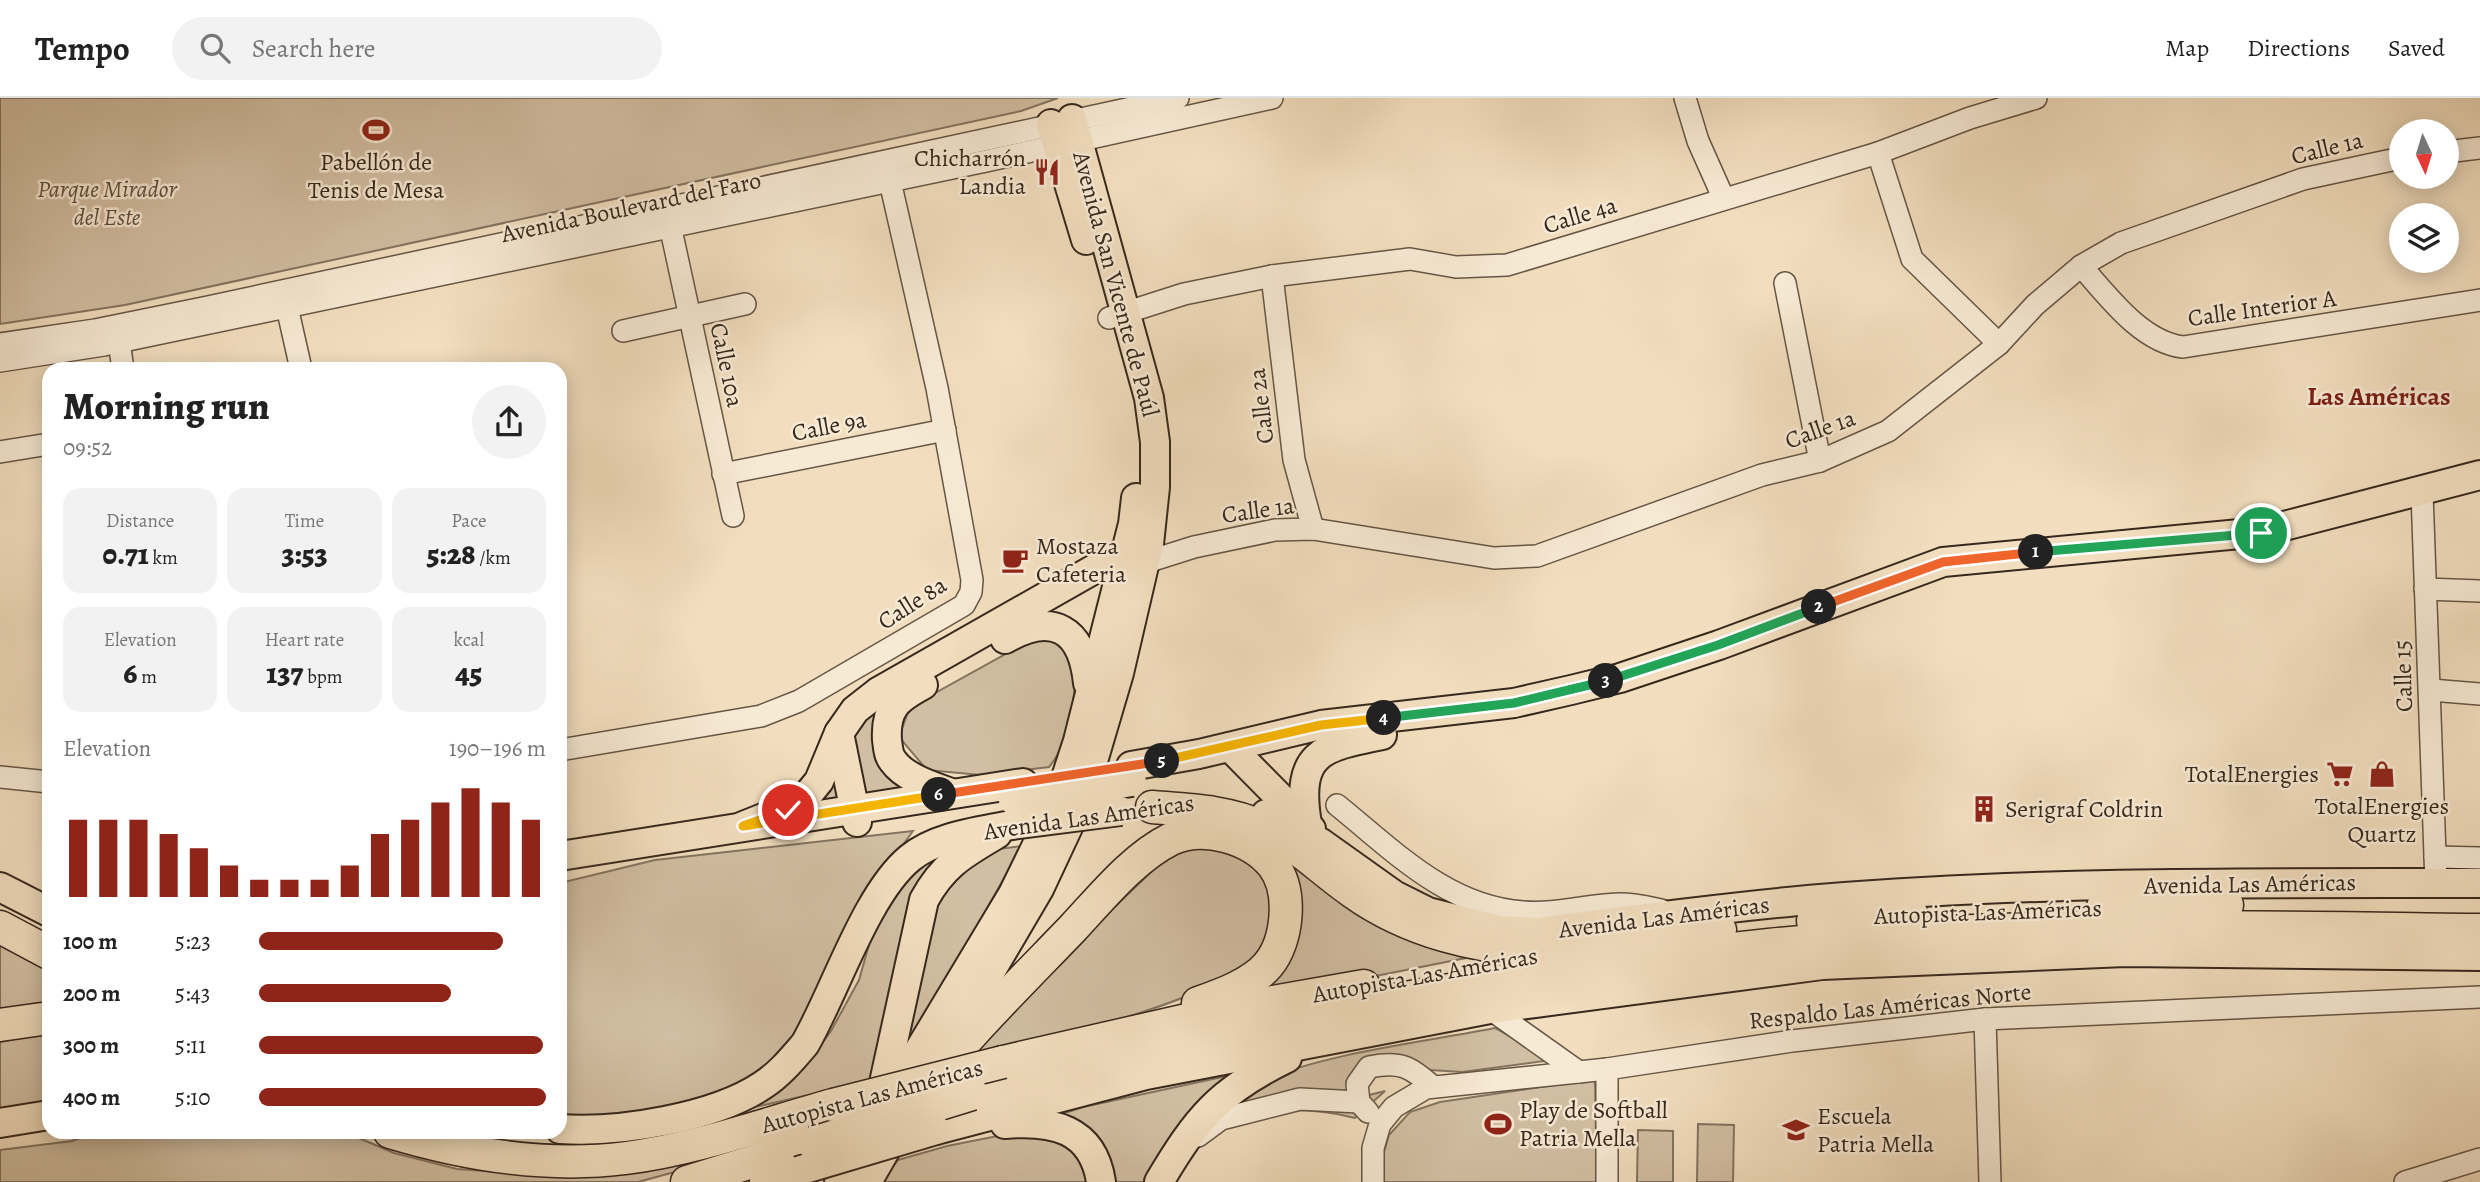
<!DOCTYPE html>
<meta charset="utf-8">
<style>
:root{--surface:#fff;--page:#f2f2f2;--text:#222;--muted:#767676;--line:#e0e0e0;--accent:#8f2418}
body{margin:0;font-family:Alegreya,serif;background:var(--page);color:var(--text);height:100vh;display:flex;flex-direction:column;font-size:26px;white-space:nowrap}
*{box-sizing:border-box;margin:0}
p{font-size:23px;color:var(--muted)}
.icon{flex:none;width:38px;height:38px;fill:none;stroke:currentColor;stroke-width:2;stroke-linecap:round;stroke-linejoin:round}
.map{position:relative;flex:1;overflow:hidden}
.drawer{position:absolute;left:42px;top:264px;width:525px;height:777px;display:flex;flex-direction:column;background:var(--surface);border-radius:21px;box-shadow:0 4px 18px #0003}
.drawer>*{flex:none}
.needle{width:46px;rotate:176deg}
.controls{position:absolute;left:2389px;top:21px;display:grid;gap:14px}
.controls a{display:grid;place-items:center;width:70px;height:70px;border-radius:50%;background:var(--surface);box-shadow:0 4px 18px #0003;font-size:35px}
.pin{position:absolute;display:grid;place-items:center;width:60px;height:60px;color:#fff;margin:-30px;border:4px solid #fff;border-radius:50%;box-shadow:0 2px 7px #0007}
.km{position:absolute;width:35px;height:35px;margin:-18px;border-radius:50%;background:#222;color:#fff;font-size:19px;line-height:35px;text-align:center}
.round{display:grid;place-items:center;flex:none;width:74px;height:74px;border-radius:37px;background:var(--page)}
.overview{display:flex;align-items:center;justify-content:space-between;height:119px;padding:0 21px}
h1{font-size:38px;font-weight:800;line-height:52px}
.metrics{display:grid;grid-template-columns:repeat(3,1fr);gap:10px;height:119px;padding:7px 21px}
.metrics div{display:grid;align-content:center;border-radius:18px;background:var(--page);text-align:center}
.metrics b{font-size:30px;font-weight:800}
.metrics small{font-size:19px;font-weight:400}
.metrics p{font-size:19px}
.chart{height:196px;padding:14px 21px}
.chart p{display:flex;justify-content:space-between}
.chart svg{width:100%;height:126px;margin-top:7px;stroke:var(--accent);stroke-width:6}
ul{padding:0 21px;list-style:none;font-size:23px}
li{display:grid;grid-template-columns:112px 84px 1fr;align-items:center;height:52px}
li i{height:18px;border-radius:9px;background:var(--accent)}
header{display:flex;align-items:center;gap:42px;box-sizing:border-box;height:98px;padding:0 35px;background:var(--surface);border-bottom:2px solid var(--line)}
header strong{font-size:33px}
nav{display:flex;gap:38px;margin-inline-start:auto;font-size:24px}
.search{width:490px;height:63px;background:var(--page);display:flex;align-items:center;gap:18px;box-sizing:border-box;padding:0 24px;border-radius:38px;color:var(--muted);font-size:26px}
.map>svg:first-child{display:block}
.green{fill:#d2bfa3;stroke:#847460;stroke-width:2}
.lines{fill:none;stroke-linecap:round;stroke-linejoin:round}
.minor-casing{stroke:#665645;stroke-width:24}
.major-casing{stroke:#37281d;stroke-width:32}
.highway-casing{stroke:#37281d;stroke-width:35}
.minor{stroke:#f7ead5;stroke-width:21}
.major{stroke:#f2debe;stroke-width:28}
.highway{stroke:#f2debe;stroke-width:32}
.major-bridge-casing{stroke:#37281d;stroke-width:32;stroke-linecap:butt}
.highway-bridge-casing{stroke:#37281d;stroke-width:35;stroke-linecap:butt}
.major-bridge{stroke:#f2debe;stroke-width:28}
.highway-bridge{stroke:#f2debe;stroke-width:32}
.split-1-casing{stroke:#fff;stroke-width:14}
.split-2-casing{stroke:#fff;stroke-width:14}
.split-3-casing{stroke:#fff;stroke-width:14}
.split-4-casing{stroke:#fff;stroke-width:14}
.split-5-casing{stroke:#fff;stroke-width:14}
.split-6-casing{stroke:#fff;stroke-width:14}
.split-7-casing{stroke:#fff;stroke-width:14}
.split-1{stroke:#22a559;stroke-width:9}
.split-2{stroke:#f0652b;stroke-width:9}
.split-3{stroke:#22a559;stroke-width:9}
.split-4{stroke:#22a559;stroke-width:9}
.split-5{stroke:#f5b400;stroke-width:9}
.split-6{stroke:#f0652b;stroke-width:9}
.split-7{stroke:#f5b400;stroke-width:9}
.labels{text-anchor:middle;dominant-baseline:central;stroke-width:5;stroke-linejoin:round;paint-order:stroke}
.street-label{font-size:24px;fill:#37281d;stroke:#f7ead5}
.poi-label{font-size:24px;fill:#37281d;stroke:#f7ead5;text-anchor:start}
.park-label{font-size:24px;font-style:italic;fill:#5e4e3e;stroke:#f7ead5}
.neighbourhood-label{font-size:26px;font-weight:bold;fill:#7a1f14;stroke:#f7ead5}
</style>
<header>
<strong>Tempo</strong>
<div class="search"><svg class="icon" aria-label="search" viewBox="0 0 24 24"><circle cx="10" cy="10" r="6"/><path d="M15 15l6 6"/></svg>Search here</div>
<nav><a>Map</a><a>Directions</a><a>Saved</a></nav>
</header>
<div class="map">
<svg width="2480" height="1084" viewBox="0 0 2480 1084">
<rect width="100%" height="100%" fill="#f2debe"/>
<filter id="stains"><feTurbulence type="fractalNoise" baseFrequency=".00286" numOctaves="4"/><feColorMatrix values="0 0 0 0 .2 0 0 0 0 .09 0 0 0 0 .02 0 0 0 .5 -.17"/></filter>
<radialGradient id="worn" r=".72"><stop offset=".6" stop-color="#630" stop-opacity="0"/><stop offset="1" stop-color="#630" stop-opacity=".3"/></radialGradient>
<g class="green">
<path d="M 0,0 L 1058,0 L 1021,13 L 125,207 L 0,226 Z"/>
<path d="M 1031,542 L 1064,543 L 1077,559 C 1075,593 1072,642 1049,669 L 981,677 L 927,672 L 899,639 L 910,609 Z"/>
<path d="M 881,607 L 917,691 L 820,703 L 856,631 Z"/>
<path d="M 913,733 L 867,796 L 784,956 L 734,994 L 606,1024 L 560,1022 L 560,785 L 655,762 Z"/>
<path d="M 962,747 L 934,771 L 874,982 L 711,1019 L 762,1003 L 804,970 L 831,933 L 859,882 L 876,822 L 913,775 L 932,756 Z"/>
<path d="M 1022,748 L 896,973 L 929,819 L 948,785 L 991,752 Z"/>
<path d="M 1199,748 L 1245,758 L 1261,774 L 1273,799 L 1275,824 L 1261,864 C 1168,914 1062,940 959,959 L 1177,749 Z"/>
<path d="M 1282,757 L 1476,858 L 1220,909 L 1270,880 Z"/>
<path d="M 0,847 L 49,873 L 49,905 L 0,912 Z"/>
<path d="M 1495,930 L 1552,962 L 1462,974 L 1383,969 L 1357,1000 L 1385,993 L 1355,1020 C 1310,1008 1265,1012 1219,1017 C 1232,1006 1246,990 1262,983 C 1326,955 1424,944 1495,930 Z"/>
<path d="M 49,934 L 49,1005 L 0,1012 L 0,944 Z"/>
<path d="M 1255,972 L 1152,1084 L 1113,1084 C 1112,1050 1085,1035 1059,1017 L 1083,1009 Z"/>
<path d="M 1595,981 L 1597,1084 L 1382,1084 L 1381,1064 L 1389,1037 L 1410,1014 L 1440,1004 Z"/>
<path d="M 1698,1026 L 1734,1027 L 1733,1084 L 1697,1084 Z"/>
<path d="M 1638,1032 L 1673,1033 L 1673,1084 L 1637,1084 Z"/>
<path d="M 1023,1033 L 1071,1044 L 1095,1084 L 880,1084 L 898,1062 L 947,1048 Z"/>
<path d="M 96,1034 L 345,1034 L 394,1055 L 457,1071 L 554,1078 L 610,1076 L 778,1046 L 638,1084 L 0,1084 L 0,1052 L 72,1043 Z"/>
</g>
<g class="lines">
<defs>
<g id="minor">
<path d="M 1685,0 L 1698,43 L 1723,99"/>
<path d="M 2446,54 L 2480,50"/>
<path d="M 1878,55 L 1912,161 L 1999,246"/>
<path d="M 670,127 L 733,418"/>
<path d="M 2081,168 C 2108,198 2141,244 2183,249 L 2480,202"/>
<path d="M 1272,178 L 1294,362 L 1313,431"/>
<path d="M 1785,185 L 1820,363"/>
<path d="M 287,209 L 301,271"/>
<path d="M 1109,220 L 1184,196 L 1272,178 L 1410,161 L 1456,169 L 1507,167 L 1878,55 L 1970,20 L 2036,0"/>
<path d="M 623,233 L 745,206"/>
<path d="M 119,244 L 123,271"/>
<path d="M 0,246 L 95,232 L 208,209 L 1178,0"/>
<path d="M 0,263 L 104,247 L 986,63 L 1272,0"/>
<path d="M 0,354 L 49,346"/>
<path d="M 723,376 L 945,332"/>
<path d="M 2422,395 L 2436,785"/>
<path d="M 1134,468 L 1194,449 L 1275,432 L 1313,431 L 1494,460 L 1537,458 L 1762,377 L 1820,363 L 1888,333 L 1999,246 L 2035,207 L 2081,168 L 2121,145 L 2303,81 L 2401,60"/>
<path d="M 2425,491 L 2480,493"/>
<path d="M 2431,592 L 2480,596"/>
<path d="M 560,652 L 761,618 L 799,603 L 964,507 L 971,494 L 972,482 L 937,290 L 887,70"/>
<path d="M 0,679 L 49,684"/>
<path d="M 1337,707 C 1393,752 1447,809 1523,814 C 1554,817 1587,807 1618,806 C 1632,805 1647,809 1661,812"/>
<path d="M 2435,759 L 2480,760"/>
<path d="M 1490,911 L 1579,974"/>
<path d="M 1985,921 L 1990,1084"/>
<path d="M 1607,971 L 1607,1084"/>
<path d="M 1368,1014 L 1359,1004 L 1357,986 L 1369,969 C 1400,963 1410,968 1433,989"/>
<path d="M 1198,1038 L 1221,1021 L 1300,1001 L 1359,1004"/>
<path d="M 1373,1084 L 1373,1050 L 1380,1026 L 1394,1009 L 1426,990 L 1607,971 L 1792,943 L 1985,921 L 2480,899"/>
<path d="M 2405,1084 L 2480,1061"/>
</g>
<g id="major">
<path d="M 1051,26 L 1086,142"/>
<path d="M 1005,541 C 1053,514 1082,530 1088,585"/>
<path d="M 923,587 C 897,601 885,610 887,642 C 888,649 888,657 893,663 C 905,680 932,688 951,695"/>
<path d="M 839,635 L 857,724"/>
<path d="M 1230,649 L 1311,731"/>
<path d="M 1131,668 L 1199,656 L 1321,627 L 1514,605 L 1571,592 L 1620,580 L 1719,547 L 1943,464 L 2261,434 L 2480,377"/>
<path d="M 1266,716 L 1321,745 L 1394,797 L 1428,814 L 1499,832 L 1537,834 C 1631,822 1725,809 1820,801 C 2039,783 2260,785 2480,785"/>
<path d="M 1307,726 C 1295,654 1322,649 1382,637"/>
<path d="M 743,728 L 801,705 L 819,683 L 839,635 L 855,612 L 878,594 L 1126,453"/>
<path d="M 560,758 L 1023,685"/>
<path d="M 0,789 L 49,814"/>
<path d="M 939,961 L 1039,791 L 1083,697 L 1119,575 L 1149,446 L 1155,389 L 1155,344 L 1149,300 L 1072,21"/>
<path d="M 880,1003 L 924,802 C 943,767 963,756 997,736"/>
<path d="M 888,1004 L 1013,796 L 1058,704 L 1078,643 L 1133,426 L 1136,400"/>
<path d="M 0,1025 L 49,1017"/>
<path d="M 1005,1026 C 1052,1022 1093,1030 1101,1084"/>
<path d="M 560,1031 C 618,1035 714,1020 763,987 C 780,976 792,961 805,946 C 835,894 866,796 910,760 C 937,738 978,734 1011,727"/>
<path d="M 936,1032 L 1146,977 L 1490,911 L 1822,867 L 2125,854 L 2480,858"/>
<path d="M 764,1084 L 798,1073"/>
<path d="M 839,1084 L 865,1042"/>
<path d="M 867,1084 L 897,1032"/>
<path d="M 1159,1084 C 1197,1020 1219,993 1287,960"/>
</g>
<g id="highway">
<path d="M 1152,709 C 1189,712 1228,713 1262,729 C 1294,744 1324,774 1353,794 C 1406,832 1481,853 1545,851"/>
<path d="M 2103,809 L 2227,807"/>
<path d="M 1813,823 L 1912,817"/>
<path d="M 0,829 L 49,855"/>
<path d="M 1522,860 L 1720,832"/>
<path d="M 0,927 L 49,920"/>
<path d="M 1003,964 L 1239,910 L 1364,888"/>
<path d="M 922,994 C 968,936 1021,884 1073,830 C 1102,799 1133,760 1171,741 C 1204,726 1251,740 1273,767 C 1293,793 1288,843 1268,867 C 1252,886 1221,897 1198,905"/>
<path d="M 972,996 C 1233,930 1500,875 1769,847 C 2005,823 2243,829 2480,832"/>
<path d="M 390,1034 C 466,1057 547,1070 626,1060 C 696,1051 765,1026 833,1007"/>
<path d="M 687,1084 L 813,1045"/>
</g>
</defs>
<use href="#minor" class="minor-casing"/>
<use href="#major" class="major-casing"/>
<use href="#highway" class="highway-casing"/>
<use href="#minor" class="minor"/>
<use href="#major" class="major"/>
<use href="#highway" class="highway"/>
<defs>
<g id="major-bridge">
<path d="M 1013,702 L 1132,684"/>
<path d="M 1011,727 L 1121,713"/>
<path d="M 798,1073 L 936,1032"/>
</g>
<g id="highway-bridge">
<path d="M 833,1007 L 1003,964"/>
<path d="M 813,1045 L 972,996"/>
</g>
</defs>
<use href="#major-bridge" class="major-bridge-casing"/>
<use href="#highway-bridge" class="highway-bridge-casing"/>
<use href="#major-bridge" class="major-bridge"/>
<use href="#highway-bridge" class="highway-bridge"/>
</g>
<g class="lines">
<defs>
<path id="split-1" d="M 2036,454 L 2261,435"/>
<path id="split-2" d="M 1819,509 L 1943,464 L 2036,454"/>
<path id="split-3" d="M 1606,583 L 1718,547 L 1819,509"/>
<path id="split-4" d="M 1384,620 L 1514,605 L 1606,583"/>
<path id="split-5" d="M 1162,663 L 1321,627 L 1384,620"/>
<path id="split-6" d="M 939,697 L 1162,663"/>
<path id="split-7" d="M 788,712 L 743,728 L 939,697"/>
</defs>
<use href="#split-1" class="split-1-casing"/>
<use href="#split-2" class="split-2-casing"/>
<use href="#split-3" class="split-3-casing"/>
<use href="#split-4" class="split-4-casing"/>
<use href="#split-5" class="split-5-casing"/>
<use href="#split-6" class="split-6-casing"/>
<use href="#split-7" class="split-7-casing"/>
<use href="#split-1" class="split-1"/>
<use href="#split-2" class="split-2"/>
<use href="#split-3" class="split-3"/>
<use href="#split-4" class="split-4"/>
<use href="#split-5" class="split-5"/>
<use href="#split-6" class="split-6"/>
<use href="#split-7" class="split-7"/>
</g>
<defs>
<symbol id="stadium-bare" viewBox="-9 -9 18 18"><path d="M0-5a6.5 5 0 1 0 0 10a6.5 5 0 1 0 0-10ZM-3.5-1.8h7v3.6h-7Z" fill="#8f2418" stroke="#f7ead5" stroke-width="2.5" paint-order="stroke"/></symbol>
<symbol id="restaurant-bare" viewBox="-9 -9 18 18"><path d="M-5-6h1v4h1v-4h1v4h1v-4h1v5L-1.5 .5V6h-2V.5L-5-1ZM5-6V6H3V1.5H1.5Q1.5-4 5-6Z" fill="#8f2418" stroke="#f7ead5" stroke-width="2.5" paint-order="stroke"/></symbol>
<symbol id="cafe-bare" viewBox="-9 -9 18 18"><path d="M-5.5-4.5H6V0H3Q3 3.5 0 3.5H-2.5Q-5.5 3.5-5.5 0ZM3-3.2v2h1.7v-2ZM-6 4.5H4V6H-6Z" fill="#8f2418" stroke="#f7ead5" stroke-width="2.5" paint-order="stroke"/></symbol>
<symbol id="supermarket-bare" viewBox="-9 -9 18 18"><path d="M-6-5.5h2.5l.6 2H6L4.5 2H-2.5L-4.4-4H-6ZM-1.5 3.2a1.3 1.3 0 1 0 .1 0ZM3 3.2a1.3 1.3 0 1 0 .1 0Z" fill="#8f2418" stroke="#f7ead5" stroke-width="2.5" paint-order="stroke"/></symbol>
<symbol id="shop-bare" viewBox="-9 -9 18 18"><path d="M-5-2.5h2.3a2.7 3.5 0 0 1 5.4 0H5L5.5 6h-11ZM-1.5-2.5h3a1.5 2.3 0 0 0-3 0Z" fill="#8f2418" stroke="#f7ead5" stroke-width="2.5" paint-order="stroke"/></symbol>
<symbol id="building-bare" viewBox="-9 -9 18 18"><path d="M-4-6H4V6H1V3H-1V6H-4ZM-2.5-4.3h1.7v1.8h-1.7ZM.8-4.3h1.7v1.8H.8ZM-2.5-1h1.7V.8h-1.7ZM.8-1h1.7V.8H.8Z" fill="#8f2418" stroke="#f7ead5" stroke-width="2.5" paint-order="stroke"/></symbol>
<symbol id="school-bare" viewBox="-9 -9 18 18"><path d="M0-5L7-2L0 1L-7-2ZM-4 1L0 2.5L4 1V4Q0 6-4 4Z" fill="#8f2418" stroke="#f7ead5" stroke-width="2.5" paint-order="stroke"/></symbol>
</defs>
<g fill-rule="evenodd">
<use href="#stadium-bare" x="357" y="13" width="38" height="38"/>
<use href="#restaurant-bare" x="1028" y="55" width="38" height="38"/>
<use href="#cafe-bare" x="996" y="443" width="38" height="38"/>
<use href="#supermarket-bare" x="2321" y="657" width="38" height="38"/>
<use href="#shop-bare" x="2363" y="657" width="38" height="38"/>
<use href="#building-bare" x="1965" y="692" width="38" height="38"/>
<use href="#stadium-bare" x="1479" y="1007" width="38" height="38"/>
<use href="#school-bare" x="1777" y="1013" width="38" height="38"/>
</g>
<g class="labels">
<g class="street-label">
<text transform="translate(2327 50) rotate(-14)">Calle 1a</text>
<text transform="translate(631 109) rotate(-12)">Avenida Boulevard del Faro</text>
<text transform="translate(1580 117) rotate(-17)">Calle 4a</text>
<text transform="translate(1116 186) rotate(75)">Avenida San Vicente de Paúl</text>
<text transform="translate(2262 210) rotate(-8)">Calle Interior A</text>
<text transform="translate(727 267) rotate(78)">Calle 10a</text>
<text transform="translate(1261 308) rotate(-97)">Calle 2a</text>
<text transform="translate(829 328) rotate(-11)">Calle 9a</text>
<text transform="translate(1820 331) rotate(-20)">Calle 1a</text>
<text transform="translate(1258 412) rotate(-8)">Calle 1a</text>
<text transform="translate(912 505) rotate(-33)">Calle 8a</text>
<text transform="translate(2403 578) rotate(-92)">Calle 15</text>
<text transform="translate(1089 719) rotate(-8)">Avenida Las Américas</text>
<text transform="translate(2250 786) rotate(-1)">Avenida Las Américas</text>
<text transform="translate(1988 814) rotate(-2)">Autopista Las Américas</text>
<text transform="translate(1664 819) rotate(-7)">Avenida Las Américas</text>
<text transform="translate(1425 877) rotate(-10)">Autopista Las Américas</text>
<text transform="translate(1890 908) rotate(-6)">Respaldo Las Américas Norte</text>
<text transform="translate(872 998) rotate(-15)">Autopista Las Américas</text>
</g>
<g class="poi-label">
<text x="1026" y="60" text-anchor="end">Chicharrón<tspan x="1026" dy="28">Landia</tspan></text>
<text x="376" y="64" text-anchor="middle">Pabellón de<tspan x="376" dy="28">Tenis de Mesa</tspan></text>
<text x="1036" y="448">Mostaza<tspan x="1036" dy="28">Cafeteria</tspan></text>
<text x="2319" y="676" text-anchor="end">TotalEnergies</text>
<text x="2382" y="708" text-anchor="middle">TotalEnergies<tspan x="2382" dy="28">Quartz</tspan></text>
<text x="2005" y="711">Serigraf Coldrin</text>
<text x="1519" y="1012">Play de Softball<tspan x="1519" dy="28">Patria Mella</tspan></text>
<text x="1817" y="1018">Escuela<tspan x="1817" dy="28">Patria Mella</tspan></text>
</g>
<g class="park-label">
<text x="107" y="91">Parque Mirador<tspan x="107" dy="28">del Este</tspan></text>
</g>
<g class="neighbourhood-label">
<text x="2379" y="298">Las Américas</text>
</g>
</g>
<rect width="100%" height="100%" filter="url(#stains)"/>
<rect width="100%" height="100%" fill="url(#worn)"/>
</svg>
<div class="controls">
<a><svg class="needle" viewBox="-14 -14 28 28"><path d="M0-13l5 13h-10z" fill="#e53935"/><path d="M0 13l5-13h-10z" fill="#767676"/></svg></a>
<a><svg class="icon" aria-label="layers" viewBox="0 0 24 24"><path d="M12 4l9 5-9 5-9-5zM3 14l9 5 9-5"/></svg></a>
</div>
<div class="pin" style="left:2261px;top:435px;background:#1e9e55"><svg class="icon" aria-label="arrive" viewBox="0 0 24 24"><path d="M6 21V4h12l-3 4 3 4H6"/></svg></div>
<div class="pin" style="left:788px;top:712px;background:#d93025"><svg class="icon" aria-label="check" viewBox="0 0 24 24"><path d="M5 12l5 5 9-10"/></svg></div>
<b class="km" style="left:2036px;top:454px">1</b>
<b class="km" style="left:1819px;top:509px">2</b>
<b class="km" style="left:1606px;top:583px">3</b>
<b class="km" style="left:1384px;top:620px">4</b>
<b class="km" style="left:1162px;top:663px">5</b>
<b class="km" style="left:939px;top:697px">6</b>
<section class="drawer">
<div class="overview"><div><h1>Morning run</h1><p>09:52</p></div><a class="round"><svg class="icon" aria-label="share" viewBox="0 0 24 24"><path d="M12 15V3M7 8l5-5 5 5M5 13v7h14v-7"/></svg></a></div>
<div class="metrics">
<div><p>Distance</p><b>0.71<small> km</small></b></div>
<div><p>Time</p><b>3:53</b></div>
<div><p>Pace</p><b>5:28<small> /km</small></b></div>
</div>
<div class="metrics">
<div><p>Elevation</p><b>6<small> m</small></b></div>
<div><p>Heart rate</p><b>137<small> bpm</small></b></div>
<div><p>kcal</p><b>45</b></div>
</div>
<div class="chart"><p><span>Elevation</span>190–196 m</p>
<svg viewBox="0 0 160 44" preserveAspectRatio="none"><path d="M5 44V17M15 44V17M25 44V17M35 44V22M45 44V27M55 44V33M65 44V38M75 44V38M85 44V38M95 44V33M105 44V22M115 44V17M125 44V11M135 44V6M145 44V11M155 44V17"/></svg>
</div>
<ul>
<li><b>100 m</b>5:23<i style="width:85%"></i></li>
<li><b>200 m</b>5:43<i style="width:67%"></i></li>
<li><b>300 m</b>5:11<i style="width:99%"></i></li>
<li><b>400 m</b>5:10<i style="width:100%"></i></li>
</ul>
</section>
</div>
